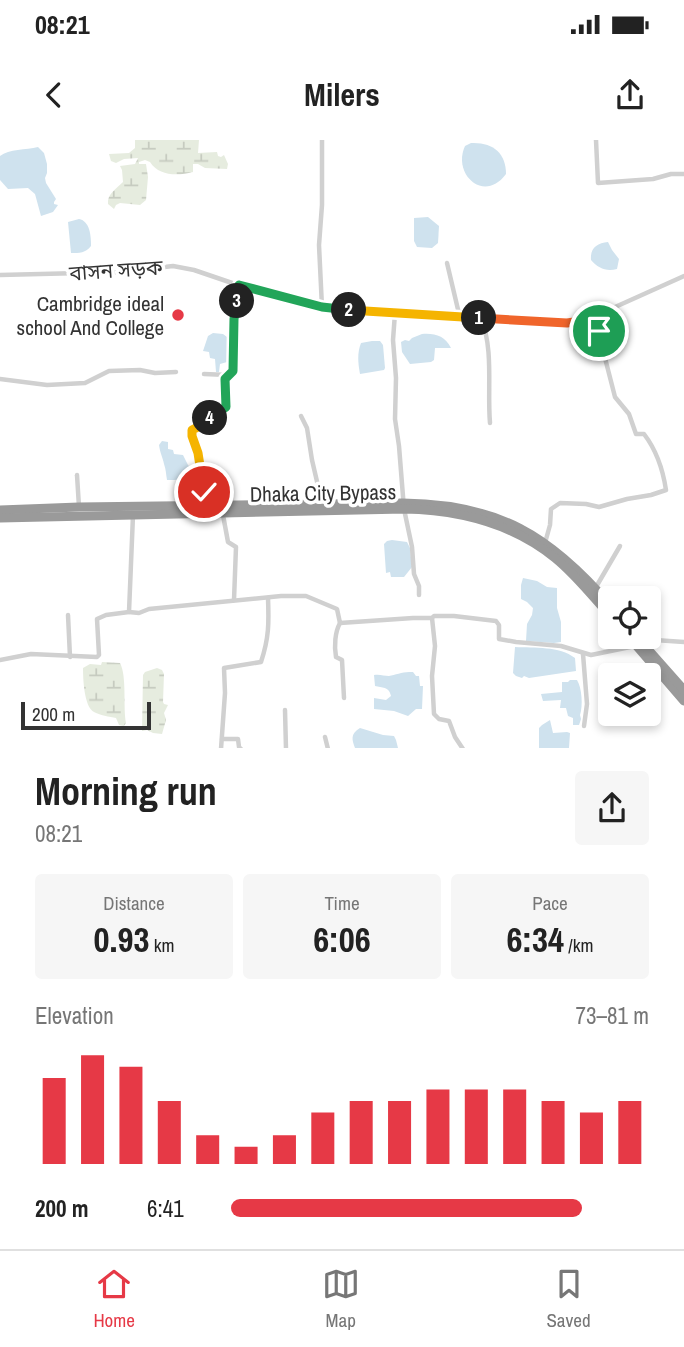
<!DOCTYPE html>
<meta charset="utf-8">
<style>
:root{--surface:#fff;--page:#f6f6f6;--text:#222;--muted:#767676;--line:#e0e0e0;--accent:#e63946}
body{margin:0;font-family:"Archivo Narrow","Noto Sans Bengali",sans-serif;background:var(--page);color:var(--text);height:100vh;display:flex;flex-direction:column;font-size:26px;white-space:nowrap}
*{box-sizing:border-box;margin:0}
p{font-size:23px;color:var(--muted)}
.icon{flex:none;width:38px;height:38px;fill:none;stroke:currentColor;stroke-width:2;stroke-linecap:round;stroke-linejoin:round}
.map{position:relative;height:608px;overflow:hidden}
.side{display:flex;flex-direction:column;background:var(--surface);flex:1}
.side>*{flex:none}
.fabs{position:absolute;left:598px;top:446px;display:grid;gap:14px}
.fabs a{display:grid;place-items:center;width:63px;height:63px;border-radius:7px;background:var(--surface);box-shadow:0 4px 10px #0003;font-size:35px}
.scale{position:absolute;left:21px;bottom:18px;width:130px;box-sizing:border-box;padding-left:7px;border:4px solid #333;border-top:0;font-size:19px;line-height:24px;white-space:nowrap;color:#333;-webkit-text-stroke:5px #fff;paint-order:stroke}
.pin{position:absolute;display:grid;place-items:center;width:60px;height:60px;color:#fff;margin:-30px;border:4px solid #fff;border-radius:50%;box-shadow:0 2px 7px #0007}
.km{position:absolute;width:35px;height:35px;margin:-18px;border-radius:50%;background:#222;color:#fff;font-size:19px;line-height:35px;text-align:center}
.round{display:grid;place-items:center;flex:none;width:74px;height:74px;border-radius:7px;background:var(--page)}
.summary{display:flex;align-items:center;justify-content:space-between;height:119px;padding:0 35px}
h1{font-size:38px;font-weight:700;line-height:52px}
.metrics{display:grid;grid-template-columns:repeat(3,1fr);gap:10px;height:119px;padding:7px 35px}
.metrics div{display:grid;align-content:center;border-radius:7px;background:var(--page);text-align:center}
.metrics b{font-size:35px;font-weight:700}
.metrics small{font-size:19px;font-weight:400}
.metrics p{font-size:19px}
.chart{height:196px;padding:14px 35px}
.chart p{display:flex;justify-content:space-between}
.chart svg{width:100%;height:126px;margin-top:7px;stroke:var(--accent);stroke-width:6}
ul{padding:0 35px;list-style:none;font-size:23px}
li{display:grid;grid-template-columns:112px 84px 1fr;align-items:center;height:52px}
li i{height:18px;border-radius:9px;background:var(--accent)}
.status{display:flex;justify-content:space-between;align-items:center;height:49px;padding:0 35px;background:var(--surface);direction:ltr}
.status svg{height:19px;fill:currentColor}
header{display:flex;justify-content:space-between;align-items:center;height:91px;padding:0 35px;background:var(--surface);font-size:32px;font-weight:700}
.dock{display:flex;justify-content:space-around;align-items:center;height:98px;border-top:2px solid var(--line);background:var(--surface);font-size:19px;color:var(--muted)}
.dock a{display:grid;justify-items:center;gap:4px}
.dock .on{color:var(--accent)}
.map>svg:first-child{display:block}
.wetland{fill:url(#wetland-marsh)}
.water{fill:#cfe2ee}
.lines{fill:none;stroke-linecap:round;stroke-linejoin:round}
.street{stroke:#d0d0d0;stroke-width:4.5}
.highway{stroke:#9a9a9a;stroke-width:9}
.split-1-casing{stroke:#fff;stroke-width:14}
.split-2-casing{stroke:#fff;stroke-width:14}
.split-3-casing{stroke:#fff;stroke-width:14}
.split-4-casing{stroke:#fff;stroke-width:14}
.split-5-casing{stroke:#fff;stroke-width:14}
.split-1{stroke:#f0652b;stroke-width:9}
.split-2{stroke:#f5b400;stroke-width:9}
.split-3{stroke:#22a559;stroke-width:9}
.split-4{stroke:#22a559;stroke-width:9}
.split-5{stroke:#f5b400;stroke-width:9}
.poi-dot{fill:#e63946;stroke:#fff;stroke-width:2.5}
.labels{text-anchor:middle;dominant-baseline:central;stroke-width:7;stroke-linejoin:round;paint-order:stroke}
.street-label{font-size:21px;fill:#333;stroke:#fff}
.poi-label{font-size:21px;fill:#333;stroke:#fff;text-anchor:end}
</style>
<div class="status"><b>08:21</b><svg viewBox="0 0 49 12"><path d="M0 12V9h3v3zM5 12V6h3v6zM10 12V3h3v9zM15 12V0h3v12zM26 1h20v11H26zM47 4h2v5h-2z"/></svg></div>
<header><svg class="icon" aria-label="back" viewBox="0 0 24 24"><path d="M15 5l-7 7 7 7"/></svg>Milers<svg class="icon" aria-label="share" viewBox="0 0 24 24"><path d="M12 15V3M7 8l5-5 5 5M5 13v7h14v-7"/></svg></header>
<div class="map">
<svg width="684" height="609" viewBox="0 0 684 609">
<defs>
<pattern id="wetland-marsh" width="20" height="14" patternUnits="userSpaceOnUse" patternTransform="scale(1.75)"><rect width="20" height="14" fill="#e6ecdf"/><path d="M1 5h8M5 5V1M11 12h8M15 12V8" fill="none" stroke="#c6cbc0"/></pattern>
</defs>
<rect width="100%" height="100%" fill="#fff"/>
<g class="wetland">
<path d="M 135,0 L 199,0 L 198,13 L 217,12 L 218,16 L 221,17 L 224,15 L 228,24 L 227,29 L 205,28 L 198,24 L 193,24 L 193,32 C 177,36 159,36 150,22 L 145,20 L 139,22 L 139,24 L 146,24 L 148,37 L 146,60 L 140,65 L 120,63 L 116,65 L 114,69 L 108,64 C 107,54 116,49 123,42 L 122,30 L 120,26 L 135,24 L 138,18 L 124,19 L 116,23 L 111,21 L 109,14 L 129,13 L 135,8 Z"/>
<path d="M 102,522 L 120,523 C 127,536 123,567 126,583 L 124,586 L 119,585 L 116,578 C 110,577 99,575 94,572 C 84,567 83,538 83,528 L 90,524 L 101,525 Z"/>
<path d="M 157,528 L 162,530 L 164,534 L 163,562 L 164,564 L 168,565 L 164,573 L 166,580 L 162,594 L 153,593 L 147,590 L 142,591 L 143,535 L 145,532 Z"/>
</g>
<g class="water">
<path d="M 471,3 C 493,2 506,13 506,34 C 484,64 452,34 465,6 Z"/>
<path d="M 38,7 L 44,13 L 47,24 L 47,33 L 45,38 L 46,43 L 56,59 L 54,62 L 54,64 L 58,65 L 53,72 L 41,76 L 35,54 L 28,48 L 8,49 L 0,40 L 0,16 C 9,9 26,10 38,7 Z"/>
<path d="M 428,77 L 439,86 L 438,103 L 432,108 L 417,107 L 414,101 L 414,78 Z"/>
<path d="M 79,79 C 90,81 91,96 91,106 C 86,113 79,113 71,113 L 68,82 Z"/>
<path d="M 608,102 L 612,110 L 619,119 L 617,129 C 606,132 598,128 591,120 C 590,108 597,103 608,102 Z"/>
<path d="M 213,193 L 223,194 L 227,197 L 227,222 L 220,224 L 219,232 L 216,232 L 215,219 L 210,218 L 209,212 L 203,211 L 208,196 Z"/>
<path d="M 422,194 C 435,193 445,196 451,208 L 435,208 L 434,220 L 431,222 L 410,224 L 402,212 L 401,202 L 405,200 L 409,201 L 412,198 Z"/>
<path d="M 372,201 L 380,201 L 383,205 L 385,228 L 384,230 L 360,234 C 358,223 357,213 361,203 Z"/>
<path d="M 162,301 L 168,302 L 168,309 L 173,310 L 174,314 L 183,315 L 188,325 L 195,333 L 194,337 C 187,340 175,340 167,340 C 166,335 166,329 164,324 C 163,318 160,313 159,305 Z"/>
<path d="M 392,400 L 407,402 L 410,408 L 412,427 L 404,437 L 391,437 L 390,432 L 386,433 L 384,404 L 387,401 Z"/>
<path d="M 523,438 L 537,441 L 547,447 L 557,448 L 557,468 L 561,482 L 561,502 L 554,503 L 526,501 L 527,484 L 532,475 L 533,468 L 527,462 L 521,459 L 521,445 Z"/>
<path d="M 515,507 C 535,508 559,506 575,518 L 576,531 L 529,538 L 524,536 L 522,538 L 516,536 L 513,533 Z"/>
<path d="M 409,532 L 413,532 L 416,536 L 419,536 L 420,546 L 423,546 L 422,569 L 416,569 L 408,576 L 394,571 L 374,569 L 374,558 L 386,560 L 391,556 C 389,546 382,548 375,546 L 374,535 C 380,534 384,536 389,536 C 395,535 402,532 409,532 Z"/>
<path d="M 570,540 L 577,540 C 582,548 583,566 580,575 L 581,579 L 579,585 L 573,585 L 573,578 L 568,576 L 566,568 L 560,568 L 561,560 L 543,561 L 541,554 L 562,552 L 562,542 L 568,542 Z"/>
<path d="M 550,580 L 553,593 L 567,592 L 570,593 L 569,608 L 539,608 L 539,588 L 542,585 Z"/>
<path d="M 360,588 L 383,595 L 394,596 L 396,600 L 398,608 L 355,608 C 352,600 350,594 360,588 Z"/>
</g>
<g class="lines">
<g class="street">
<path d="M 322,0 L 322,65 L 319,105 L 322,167"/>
<path d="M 596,0 L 598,43 L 653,39 L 671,34 L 684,34"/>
<path d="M 447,123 L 460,178"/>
<path d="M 0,135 L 122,132 L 173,126 L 194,130 L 238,145 L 331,168 L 567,183 L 595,179 L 604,172 L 684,136"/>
<path d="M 395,173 L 393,200 L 396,238 L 395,279 L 399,306 L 404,369 L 412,407 L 414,434 L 419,446 L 419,455"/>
<path d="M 481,178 C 494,210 487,249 490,283"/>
<path d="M 204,234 L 228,235"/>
<path d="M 0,239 L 47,245 L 85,243 L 109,231 L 140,230 L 155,233 L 176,232"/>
<path d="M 301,276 L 307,288 L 312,320 L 322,363"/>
<path d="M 77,335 L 79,367"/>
<path d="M 205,365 L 202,333 L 192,290 L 202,285 L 210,277 L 226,267 L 225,239 L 233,231 L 235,222 L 233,202 L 238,145"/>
<path d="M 133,375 L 129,472 L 139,473 L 149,469 L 281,456 L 306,456 L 337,469 L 340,483 L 413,478 L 432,478"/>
<path d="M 223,375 L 228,402 L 236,407 L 234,460"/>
<path d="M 545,403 L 550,385 L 551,369 L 560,363 L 586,364 L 599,367 L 627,359 L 651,355 L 666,350 C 663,330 657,311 644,294 L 636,294 L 629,274 L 615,257 L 595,179"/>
<path d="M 596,447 L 620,406"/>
<path d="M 68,475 L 70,517"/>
<path d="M 340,483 C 335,492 334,506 336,517 L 342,520 L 344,558"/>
<path d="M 640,499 L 684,502"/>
<path d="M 656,500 L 658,467"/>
<path d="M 583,514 L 587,564 L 584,586"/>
<path d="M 0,520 L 31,514 L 97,517 L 99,515 L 97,479 L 106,475 L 129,472"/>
<path d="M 285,570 L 286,609"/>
<path d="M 325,597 L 328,609"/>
<path d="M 222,599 L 238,599 L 239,607 L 241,609"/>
<path d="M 221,609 L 225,553 L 224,528 L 261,522 C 269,498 269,483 268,458"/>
<path d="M 463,609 L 455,597 L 449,581 L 439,579 L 434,574 L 432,536 L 435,506 L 432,478 L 434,476 L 454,476 L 496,481 L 499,485 L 499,499 L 516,502 L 561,506 L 591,515 L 635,506"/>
</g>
<g class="highway">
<path d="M 0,370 L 79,367 L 403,363 C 498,364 550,395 611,466"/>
<path d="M 0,378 L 404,369 C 458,370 512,383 555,418 C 576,435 593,457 611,477"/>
<path d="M 629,497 L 684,561"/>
<path d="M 637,497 L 684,550"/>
</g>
</g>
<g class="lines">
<defs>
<path id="split-1" d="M 479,178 L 567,183 L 595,179 L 599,191"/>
<path id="split-2" d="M 349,170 L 479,178"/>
<path id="split-3" d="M 237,161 L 239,145 L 322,167 L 349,170"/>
<path id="split-4" d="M 210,278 L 226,267 L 225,239 L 233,231 L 234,179 L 237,161"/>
<path id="split-5" d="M 204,352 L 198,313 L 192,296 L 192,290 L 202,285 L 210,278"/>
</defs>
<use href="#split-1" class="split-1-casing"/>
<use href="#split-2" class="split-2-casing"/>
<use href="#split-3" class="split-3-casing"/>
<use href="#split-4" class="split-4-casing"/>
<use href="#split-5" class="split-5-casing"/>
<use href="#split-1" class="split-1"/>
<use href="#split-2" class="split-2"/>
<use href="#split-3" class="split-3"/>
<use href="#split-4" class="split-4"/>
<use href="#split-5" class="split-5"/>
</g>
<circle class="poi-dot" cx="178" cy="175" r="7"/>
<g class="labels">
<g class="street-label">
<text transform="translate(116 130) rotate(-4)">বাসন সড়ক</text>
<text transform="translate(323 353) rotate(-1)">Dhaka City Bypass</text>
</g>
<g class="poi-label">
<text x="164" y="163">Cambridge ideal<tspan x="164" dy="24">school And College</tspan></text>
</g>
</g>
</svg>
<div class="fabs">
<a><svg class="icon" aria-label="locate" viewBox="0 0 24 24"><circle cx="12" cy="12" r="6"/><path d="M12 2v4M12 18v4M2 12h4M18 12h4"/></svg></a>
<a><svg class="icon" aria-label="layers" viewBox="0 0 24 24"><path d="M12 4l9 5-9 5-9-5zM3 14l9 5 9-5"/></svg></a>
</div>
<div class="scale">200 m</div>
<div class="pin" style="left:599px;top:191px;background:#1e9e55"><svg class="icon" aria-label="arrive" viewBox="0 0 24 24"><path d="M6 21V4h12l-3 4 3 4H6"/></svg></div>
<div class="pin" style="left:204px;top:352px;background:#d93025"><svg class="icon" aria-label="check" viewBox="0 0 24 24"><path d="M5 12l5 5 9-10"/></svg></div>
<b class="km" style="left:479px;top:178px">1</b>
<b class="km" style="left:349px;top:170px">2</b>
<b class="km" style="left:237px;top:161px">3</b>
<b class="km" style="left:210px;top:278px">4</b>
</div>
<section class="side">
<div class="summary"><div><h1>Morning run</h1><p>08:21</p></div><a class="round"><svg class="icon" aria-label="share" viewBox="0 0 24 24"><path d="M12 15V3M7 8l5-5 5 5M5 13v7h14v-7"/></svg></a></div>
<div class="metrics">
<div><p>Distance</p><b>0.93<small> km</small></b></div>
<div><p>Time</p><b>6:06</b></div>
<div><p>Pace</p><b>6:34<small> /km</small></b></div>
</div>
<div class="chart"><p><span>Elevation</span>73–81 m</p>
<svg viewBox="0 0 160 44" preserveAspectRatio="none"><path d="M5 44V14M15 44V6M25 44V10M35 44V22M45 44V34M55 44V38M65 44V34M75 44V26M85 44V22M95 44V22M105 44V18M115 44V18M125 44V18M135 44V22M145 44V26M155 44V22"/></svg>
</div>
<ul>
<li><b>200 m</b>6:41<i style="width:84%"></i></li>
</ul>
</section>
<nav class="dock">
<a class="on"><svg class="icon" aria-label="home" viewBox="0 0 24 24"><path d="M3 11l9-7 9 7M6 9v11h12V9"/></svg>Home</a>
<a><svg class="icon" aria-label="map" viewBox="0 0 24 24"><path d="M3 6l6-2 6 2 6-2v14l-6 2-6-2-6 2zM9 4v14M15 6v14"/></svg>Map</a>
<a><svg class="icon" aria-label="saved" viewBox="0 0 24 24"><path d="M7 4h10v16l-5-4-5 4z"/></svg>Saved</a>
</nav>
